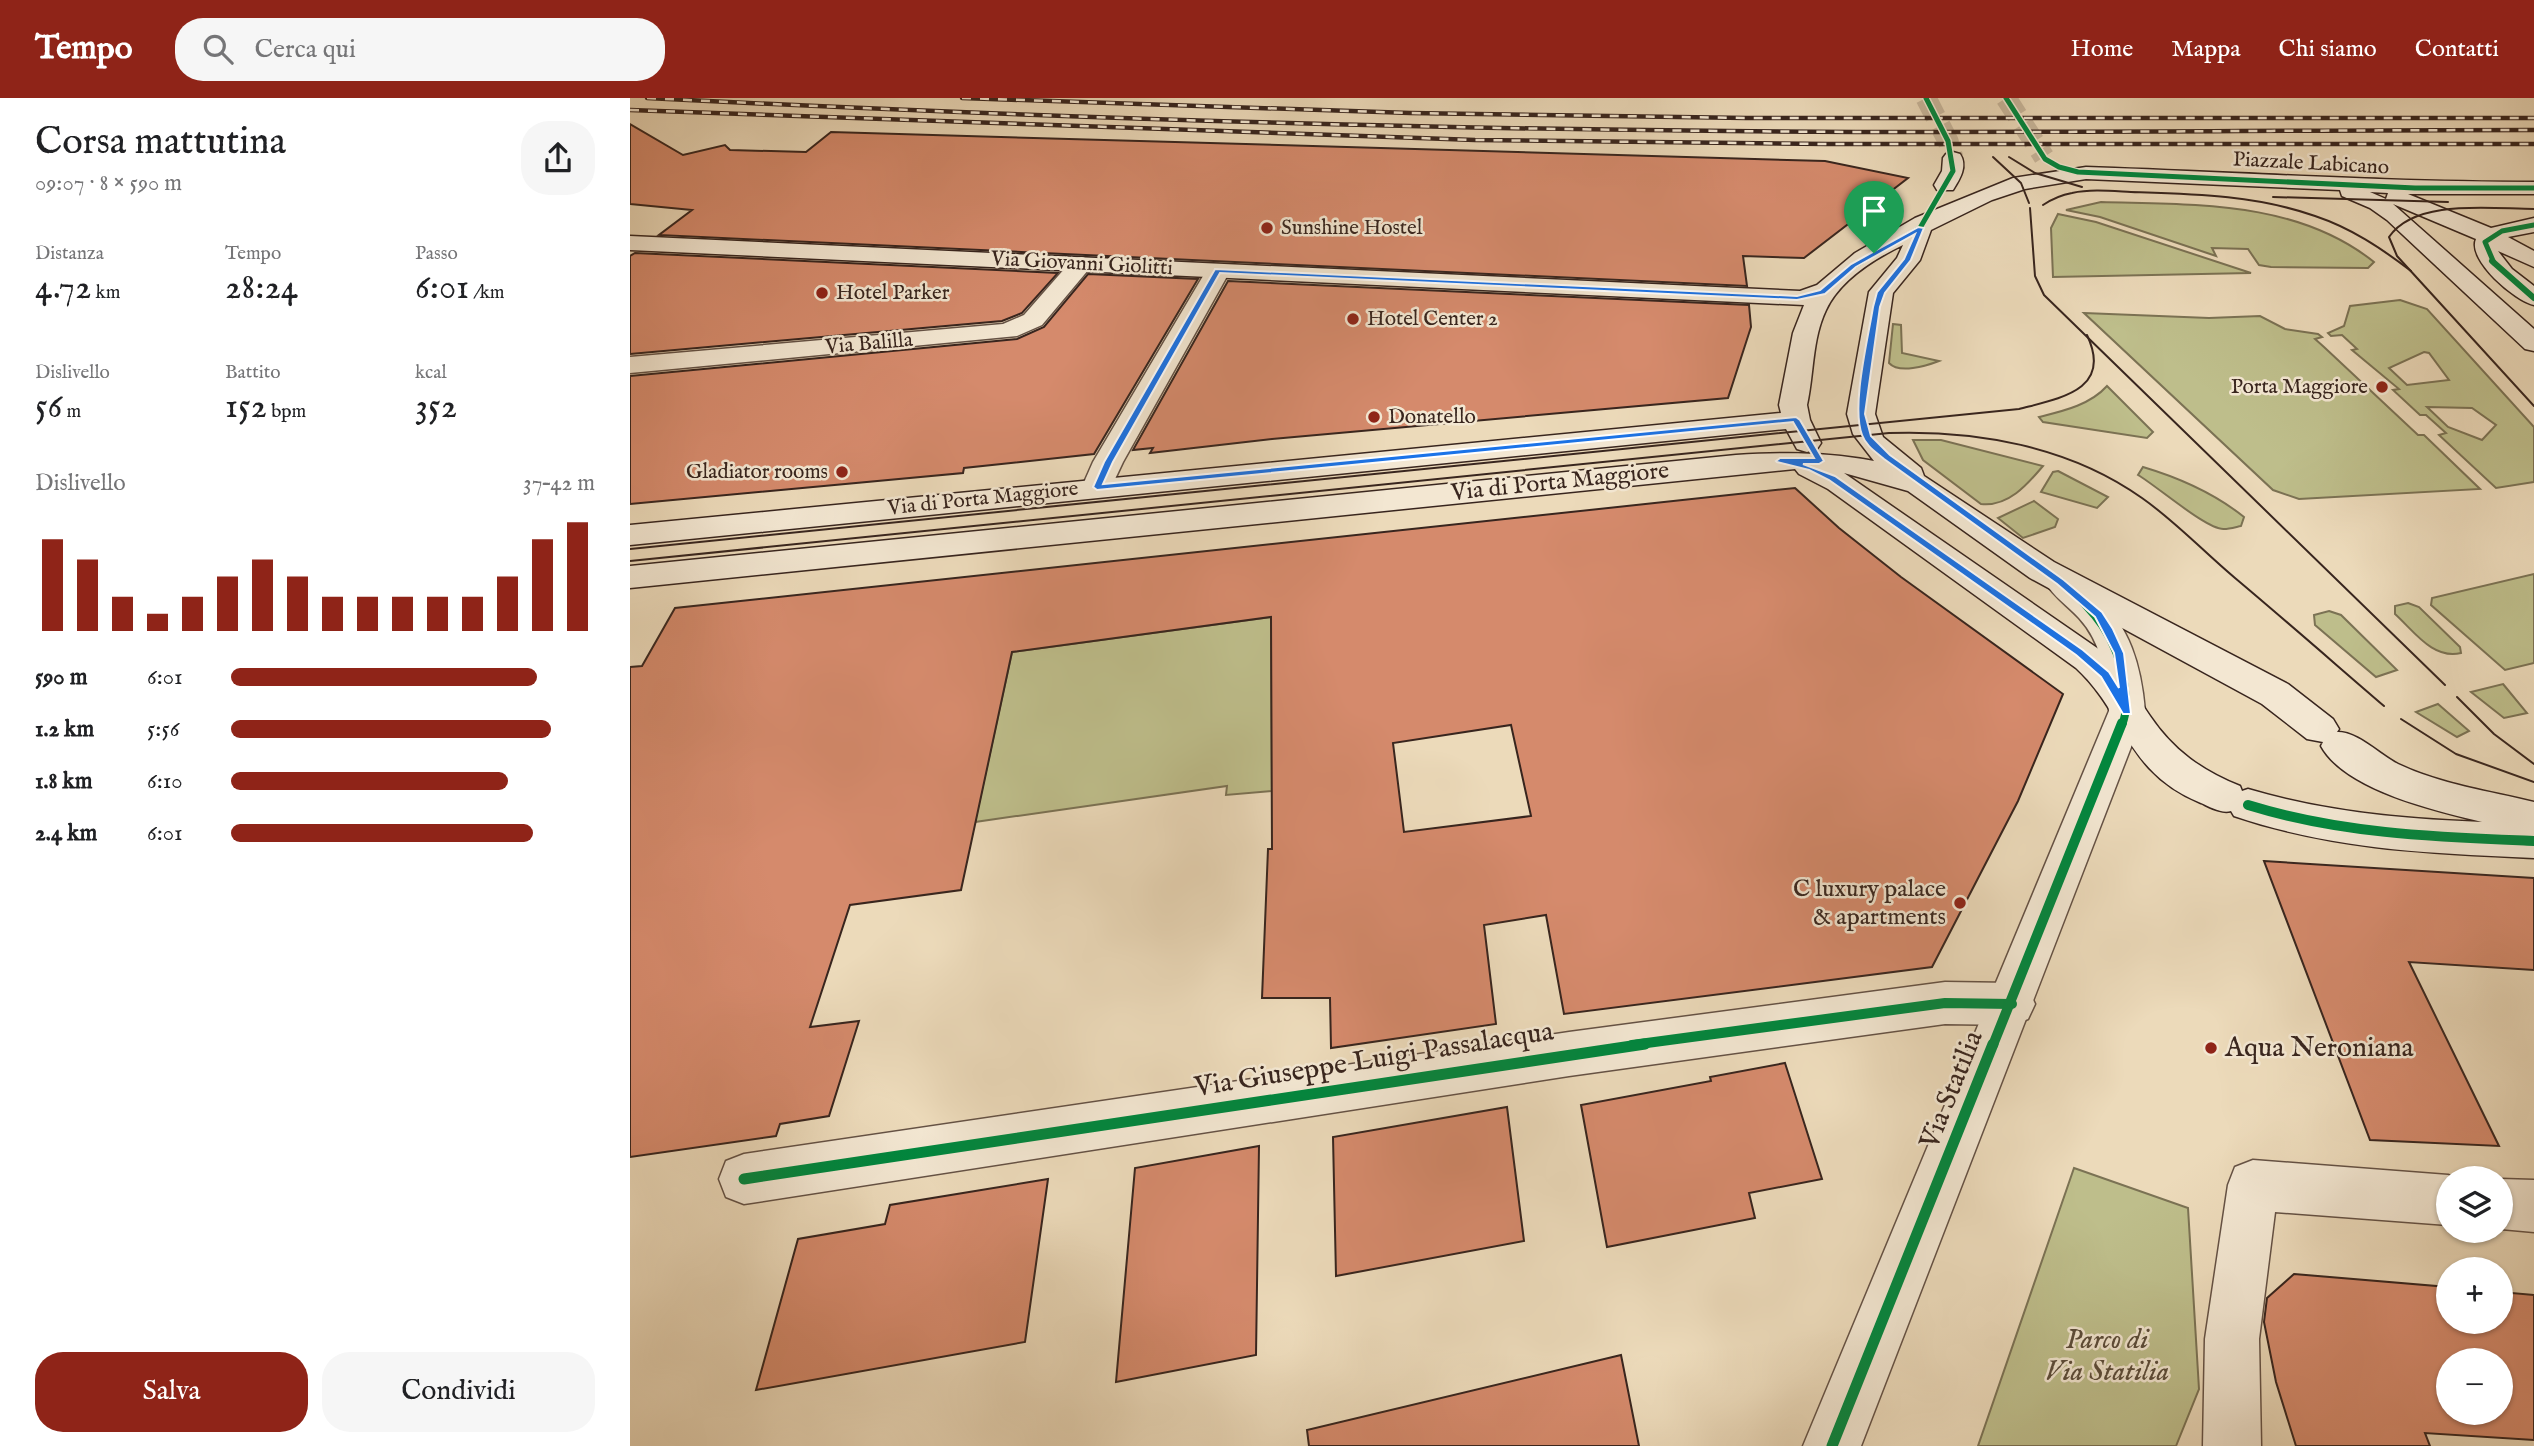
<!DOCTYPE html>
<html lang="it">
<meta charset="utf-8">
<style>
:root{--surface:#fff;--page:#f6f6f6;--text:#202124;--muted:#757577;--accent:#8f2418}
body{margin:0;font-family:"IM FELL English",serif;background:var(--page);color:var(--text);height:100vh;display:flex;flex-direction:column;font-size:26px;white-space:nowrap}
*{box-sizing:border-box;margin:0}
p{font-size:23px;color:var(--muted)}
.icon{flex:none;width:38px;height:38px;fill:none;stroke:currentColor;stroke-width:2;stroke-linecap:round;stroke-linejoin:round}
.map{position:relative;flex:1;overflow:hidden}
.drawer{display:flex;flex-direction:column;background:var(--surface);width:630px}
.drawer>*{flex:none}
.controls{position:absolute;left:1806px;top:1068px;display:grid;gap:14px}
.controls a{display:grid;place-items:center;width:77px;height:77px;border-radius:50%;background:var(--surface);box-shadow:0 2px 5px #0004;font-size:35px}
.pin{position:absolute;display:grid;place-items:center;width:60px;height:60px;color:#fff;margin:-72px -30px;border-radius:50% 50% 50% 0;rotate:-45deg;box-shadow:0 0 7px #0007}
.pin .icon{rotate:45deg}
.round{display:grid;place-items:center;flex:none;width:74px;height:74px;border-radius:28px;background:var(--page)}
.overview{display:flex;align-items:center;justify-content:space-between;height:119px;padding:0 35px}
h1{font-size:38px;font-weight:600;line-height:52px}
.metrics{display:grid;grid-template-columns:repeat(3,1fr);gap:10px;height:119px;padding:7px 35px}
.metrics div{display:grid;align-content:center}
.metrics b{font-size:35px;font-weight:600}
.metrics small{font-size:19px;font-weight:400}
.metrics p{font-size:19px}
.chart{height:196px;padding:14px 35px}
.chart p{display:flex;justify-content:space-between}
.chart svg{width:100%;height:126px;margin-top:7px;stroke:var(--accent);stroke-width:6}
.primary-button{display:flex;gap:14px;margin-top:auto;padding:14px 35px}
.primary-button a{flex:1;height:80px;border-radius:28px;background:var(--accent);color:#fff;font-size:28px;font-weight:600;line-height:80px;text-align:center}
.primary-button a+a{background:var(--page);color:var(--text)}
ul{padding:0 35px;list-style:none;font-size:23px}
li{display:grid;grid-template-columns:112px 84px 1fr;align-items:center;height:52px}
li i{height:18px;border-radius:9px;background:var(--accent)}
header{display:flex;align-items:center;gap:42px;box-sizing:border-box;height:98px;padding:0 35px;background:var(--accent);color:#fff}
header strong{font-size:33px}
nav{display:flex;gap:38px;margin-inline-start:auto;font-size:24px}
.search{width:490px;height:63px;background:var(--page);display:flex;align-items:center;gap:18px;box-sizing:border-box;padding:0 24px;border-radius:28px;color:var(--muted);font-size:26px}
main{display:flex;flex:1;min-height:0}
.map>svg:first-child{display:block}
.green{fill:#bebe8b;stroke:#7b7254;stroke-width:2;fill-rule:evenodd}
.building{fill:#d58a6c;stroke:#38251e;stroke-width:2;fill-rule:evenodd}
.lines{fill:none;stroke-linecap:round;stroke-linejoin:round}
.secondary-tunnel{stroke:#c8b69b;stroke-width:21;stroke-dasharray:21 10;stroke-linecap:butt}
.minor-casing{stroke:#655245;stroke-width:3}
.tertiary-casing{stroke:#655245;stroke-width:3}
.secondary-casing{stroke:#38251e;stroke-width:3}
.minor{fill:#f3e7d2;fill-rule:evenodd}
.tertiary{fill:#f3e7d2;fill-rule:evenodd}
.secondary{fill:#f3e7d2;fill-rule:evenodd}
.tram{stroke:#38251e;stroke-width:2}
.rail-casing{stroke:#38251e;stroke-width:4.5}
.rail{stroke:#f3e7d2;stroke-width:2.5;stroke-dasharray:9;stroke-linecap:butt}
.cycleway-far4-casing{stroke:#f3e7d2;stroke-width:8}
.cycleway-far3-casing{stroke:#f3e7d2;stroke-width:9}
.cycleway-far2-casing{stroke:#f3e7d2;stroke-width:11}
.cycleway-far1-casing{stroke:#f3e7d2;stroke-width:14}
.cycleway-casing{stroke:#f3e7d2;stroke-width:16}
.cycleway-far4{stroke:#00873e;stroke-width:5}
.cycleway-far3{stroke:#00873e;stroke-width:6}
.cycleway-far2{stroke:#00873e;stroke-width:8}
.cycleway-far1{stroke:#00873e;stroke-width:10}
.cycleway{stroke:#00873e;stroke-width:11}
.route{fill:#1a73e8;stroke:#fff;stroke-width:2;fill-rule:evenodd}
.poi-dot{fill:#8f2418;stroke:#f3e7d2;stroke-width:2.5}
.labels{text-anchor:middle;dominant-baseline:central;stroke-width:5;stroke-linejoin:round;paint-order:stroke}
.far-street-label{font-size:21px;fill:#38251e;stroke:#f3e7d2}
.far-poi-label{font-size:21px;fill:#38251e;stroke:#f3e7d2;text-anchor:start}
.street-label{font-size:24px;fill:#38251e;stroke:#f3e7d2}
.poi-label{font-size:24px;fill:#38251e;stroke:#f3e7d2;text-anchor:end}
.near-poi-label{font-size:28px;fill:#38251e;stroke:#f3e7d2;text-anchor:start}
.near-street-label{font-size:28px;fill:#38251e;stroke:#f3e7d2}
.near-park-label{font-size:28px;font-style:italic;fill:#5a4b39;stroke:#f3e7d2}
</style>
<header>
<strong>Tempo</strong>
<div class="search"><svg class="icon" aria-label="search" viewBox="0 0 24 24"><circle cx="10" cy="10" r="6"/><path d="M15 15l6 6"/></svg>Cerca qui</div>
<nav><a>Home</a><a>Mappa</a><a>Chi siamo</a><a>Contatti</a></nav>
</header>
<main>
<section class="drawer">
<div class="overview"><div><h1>Corsa mattutina</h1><p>09:07 · 8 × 590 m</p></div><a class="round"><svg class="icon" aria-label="share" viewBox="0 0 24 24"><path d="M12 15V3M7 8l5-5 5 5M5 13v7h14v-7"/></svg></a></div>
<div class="metrics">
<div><p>Distanza</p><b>4.72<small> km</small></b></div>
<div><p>Tempo</p><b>28:24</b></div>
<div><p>Passo</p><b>6:01<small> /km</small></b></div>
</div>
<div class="metrics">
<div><p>Dislivello</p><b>56<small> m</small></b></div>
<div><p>Battito</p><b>152<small> bpm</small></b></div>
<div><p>kcal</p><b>352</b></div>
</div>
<div class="chart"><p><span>Dislivello</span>37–42 m</p>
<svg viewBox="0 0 160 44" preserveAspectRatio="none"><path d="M5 44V12M15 44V19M25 44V32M35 44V38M45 44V32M55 44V25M65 44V19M75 44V25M85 44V32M95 44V32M105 44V32M115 44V32M125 44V32M135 44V25M145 44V12M155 44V6"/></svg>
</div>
<ul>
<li><b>590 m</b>6:01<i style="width:84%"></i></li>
<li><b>1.2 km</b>5:56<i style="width:88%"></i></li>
<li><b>1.8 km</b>6:10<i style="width:76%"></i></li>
<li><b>2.4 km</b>6:01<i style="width:83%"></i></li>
</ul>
<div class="primary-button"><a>Salva</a><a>Condividi</a></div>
</section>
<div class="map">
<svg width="1904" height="1348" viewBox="0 0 1904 1348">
<rect width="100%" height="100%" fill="#ecdaba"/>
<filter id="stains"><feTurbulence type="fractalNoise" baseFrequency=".00286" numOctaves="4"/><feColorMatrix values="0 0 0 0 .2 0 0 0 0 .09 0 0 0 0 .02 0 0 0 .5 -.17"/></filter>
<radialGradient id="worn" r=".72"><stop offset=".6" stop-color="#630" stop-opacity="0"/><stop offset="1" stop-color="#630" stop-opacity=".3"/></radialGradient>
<g class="green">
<path d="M 1471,104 C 1565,107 1666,102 1744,164 L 1738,170 L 1641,169 L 1629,167 L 1618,151 L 1582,150 L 1586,158 L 1470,119 L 1436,112 Z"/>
<path d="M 1428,116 L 1466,124 L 1621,175 L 1423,179 L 1421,130 Z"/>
<path d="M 1770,202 L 1797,211 L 1904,329 L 1904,384 L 1866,390 L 1809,337 L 1816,335 L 1796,317 L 1790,317 L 1763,292 L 1769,291 L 1722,252 L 1727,251 L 1712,237 L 1701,238 L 1698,235 L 1714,228 L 1720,208 ZM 1794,254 L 1799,255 L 1819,282 L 1777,287 L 1759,270 ZM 1797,309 L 1842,310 L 1866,327 L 1852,342 L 1818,329 Z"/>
<path d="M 1454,215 L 1579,220 L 1630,218 L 1655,231 L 1688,236 L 1692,239 L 1685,241 L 1694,249 L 1788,337 L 1794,337 L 1850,391 L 1669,401 L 1643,392 Z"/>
<path d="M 1263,226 L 1271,227 L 1272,255 L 1309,263 C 1296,268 1269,276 1259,265 Z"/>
<path d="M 1477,288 L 1523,334 L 1517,340 L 1413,324 L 1409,319 C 1433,313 1460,307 1477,288 Z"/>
<path d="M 1283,342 L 1311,342 L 1413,368 C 1397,387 1378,409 1351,406 L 1293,362 Z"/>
<path d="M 1513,369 C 1550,380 1584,395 1614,419 L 1611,428 C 1606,429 1599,431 1594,431 C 1577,432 1527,388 1508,377 Z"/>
<path d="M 1428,373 L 1478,399 L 1467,410 L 1411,394 L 1423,374 Z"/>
<path d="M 1404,403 L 1428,421 L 1425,429 L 1393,440 L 1368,420 Z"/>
<path d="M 1904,476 L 1904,565 L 1875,572 L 1801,507 L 1802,500 Z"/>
<path d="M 1778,505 L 1789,509 L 1830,549 L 1831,555 C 1803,562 1784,533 1765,516 L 1765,508 Z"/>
<path d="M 1699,513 L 1711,517 L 1767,572 L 1746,579 L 1685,527 L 1684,517 Z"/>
<path d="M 641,519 L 642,693 L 596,697 L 597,688 L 345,724 L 382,554 Z"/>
<path d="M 1873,586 L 1897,615 L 1874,620 L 1841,594 Z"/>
<path d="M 1808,606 L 1839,633 L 1827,639 L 1786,614 Z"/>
<path d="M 1444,1070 L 1558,1110 L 1569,1291 L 1546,1348 L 1348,1348 Z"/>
</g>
<g class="building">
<path d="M 0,26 L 53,57 L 95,47 L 100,52 L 176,54 L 201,34 L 1195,63 L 1278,80 L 1174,160 L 1113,158 L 1117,188 L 29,137 L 62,112 L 0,106 Z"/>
<path d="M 5,155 L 428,175 L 392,215 L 372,223 L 0,256 L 0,158 Z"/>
<path d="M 458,176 L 568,181 L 464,356 L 334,370 L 333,375 L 0,406 L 0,278 L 387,241 L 414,229 Z"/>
<path d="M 598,183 L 1119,207 L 1121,229 L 1098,300 L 642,341 L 520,355 L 523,350 L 503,352 Z"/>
<path d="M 1165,390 L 1209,430 L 1271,479 L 1433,596 L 1388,703 L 1302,869 L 934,916 L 916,817 L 854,827 L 866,926 L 701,950 L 700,900 L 632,900 L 638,751 L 642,751 L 641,519 L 382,554 L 331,792 L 220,807 L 180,929 L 229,923 L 199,1018 L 150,1026 L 146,1038 L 0,1059 L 0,569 L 12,568 L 45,510 ZM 881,627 L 901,718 L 774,734 L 763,645 Z"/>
<path d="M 1634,763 L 1904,780 L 1904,872 L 1779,864 L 1869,1048 L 1740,1042 Z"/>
<path d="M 1155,965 L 1192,1081 L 1119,1095 L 1125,1120 L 977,1149 L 951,1007 L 1081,983 L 1080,979 Z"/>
<path d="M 877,1009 L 894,1143 L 706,1178 L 703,1039 Z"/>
<path d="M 629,1048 L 626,1257 L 486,1284 L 505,1070 Z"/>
<path d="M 418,1081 L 395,1244 L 126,1292 L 168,1141 L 255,1126 L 260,1107 Z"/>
<path d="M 1664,1176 L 1818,1189 L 1818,1223 L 1871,1223 L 1871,1194 L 1904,1197 L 1904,1342 L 1795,1335 L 1800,1348 L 1666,1348 L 1646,1284 L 1634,1224 L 1637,1200 ZM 1818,1262 L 1871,1262 L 1871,1314 L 1818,1314 Z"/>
<path d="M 991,1257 L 1009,1348 L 679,1348 L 677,1332 Z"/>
</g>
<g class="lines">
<g class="secondary-tunnel">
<path d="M 1296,0 L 1318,43 L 1323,60"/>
<path d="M 1376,0 L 1414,59"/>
</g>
<defs>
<g id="minor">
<path d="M 451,159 L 459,161 L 463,166 L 459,171 L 412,227 L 387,238 L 0,275 L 0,259 L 373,226 L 394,217 L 443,161 Z"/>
<path d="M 588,166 L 596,168 L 600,173 L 493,364 L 478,396 L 467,398 L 456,396 L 452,389 L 463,364 L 576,173 L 580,168 Z"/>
<path d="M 1315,884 L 1382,885 L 1398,891 L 1405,906 L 1398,921 L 1382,927 L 1315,926 L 939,978 L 114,1106 L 96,1099 L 89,1081 L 96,1063 L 114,1056 L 939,934 Z"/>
<path d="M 1623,1062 L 1818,1077 L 1826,1080 L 1818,1080 L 1818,1127 L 1645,1114 L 1629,1241 L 1631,1348 L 1573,1348 L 1575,1241 L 1598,1087 L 1605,1069 Z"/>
<path d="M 1871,1081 L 1904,1082 L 1904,1134 L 1871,1131 Z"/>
</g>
<path id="tertiary" d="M 1431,473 C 1446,477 1455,486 1466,497 C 1500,529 1511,567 1515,613 L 1231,1348 L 1173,1348 L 1479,613 C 1476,579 1473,546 1449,520 C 1438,508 1423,498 1415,484 L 1419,476 Z"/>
<g id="secondary">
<path d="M 1323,54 L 1330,56 C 1338,68 1330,81 1323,92 L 1307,92 L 1304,87 L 1312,73 L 1313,60 L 1316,56 Z"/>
<path d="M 1456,69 C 1605,74 1755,84 1904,84 L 1904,96 L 1778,96 L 1861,130 L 1904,120 L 1904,134 L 1878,139 L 1904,153 L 1904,169 L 1868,153 L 1882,171 L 1904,188 L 1904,207 C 1885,203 1837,162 1846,141 L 1763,106 L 1904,231 L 1904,253 L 1895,251 L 1757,122 L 1740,110 L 1712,98 L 1710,92 L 1456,81 L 1395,91 L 1362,102 L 1301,132 L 1290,162 L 1263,195 L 1245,316 L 1253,339 L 1291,370 L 1294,378 L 1424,464 L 1658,586 L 1703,621 L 1709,631 L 1707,634 C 1727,633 1750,657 1768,666 C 1810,686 1859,693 1904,704 L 1904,760 C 1800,755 1704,752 1604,718 L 1601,713 C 1592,716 1580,709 1571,705 C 1495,674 1497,617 1446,570 L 1198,391 L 1169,376 L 1165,371 L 0,490 L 0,468 L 1106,357 C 1154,354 1197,354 1244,363 L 1223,336 L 1217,316 L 1239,194 L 1267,160 L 1273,147 C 1244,161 1210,182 1196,212 C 1182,241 1184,276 1177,307 L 1180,322 L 1191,345 L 1187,351 L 1177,354 L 1167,351 L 1156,331 L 0,447 L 0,427 L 1151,315 L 1149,307 L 1163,235 L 1174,207 L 0,152 L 0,138 L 1170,193 L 1187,187 L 1225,155 L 1285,120 L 1383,80 ZM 1740,94 L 1758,95 L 1756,101 ZM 1214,375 L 1278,393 L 1400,480 L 1632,606 L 1677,641 L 1693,644 L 1691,648 C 1715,692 1806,713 1852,724 C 1772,721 1695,714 1618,691 L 1612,693 L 1610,688 C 1572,673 1543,652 1520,618 C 1504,595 1492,571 1470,552 Z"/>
</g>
</defs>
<use href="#minor" class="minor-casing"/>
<use href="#tertiary" class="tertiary-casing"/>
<use href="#secondary" class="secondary-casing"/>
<use href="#minor" class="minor"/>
<use href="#tertiary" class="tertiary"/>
<use href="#secondary" class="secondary"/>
<g class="tram">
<path d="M 1363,59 L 1391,85 L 1399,105"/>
<path d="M 1379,59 L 1405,75 L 1452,89"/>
<path d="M 1643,99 L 1818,104"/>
<path d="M 1413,107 C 1422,101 1431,97 1442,95 C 1461,91 1481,93 1501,94 C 1562,96 1625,97 1685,118 C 1721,130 1751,150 1781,173"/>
<path d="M 1400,110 L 1405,178 L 1414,197 L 1815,587"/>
<path d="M 1904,111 C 1862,111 1785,100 1759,139 L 1767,158 L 1904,308"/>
<path d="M 0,451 L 1389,311 C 1431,300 1483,292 1457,237"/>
<path d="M 0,463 L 1259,335 C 1346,332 1439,348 1512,400 C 1545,423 1574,454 1605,480 C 1655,522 1704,565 1754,608"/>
<path d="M 1827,599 L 1864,636 L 1904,666"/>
<path d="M 1771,621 L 1826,656 L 1904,684"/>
</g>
<defs>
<g id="rail">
<path d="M 17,0 C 377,18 737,30 1098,33 C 1366,36 1635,32 1904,32"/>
<path d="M 332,0 L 780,15 L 1116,20 L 1904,20"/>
<path d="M 0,12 L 845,42 L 1197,46 L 1904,46"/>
</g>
</defs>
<use href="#rail" class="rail-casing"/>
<use href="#rail" class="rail"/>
<defs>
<g id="cycleway-far4">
<path d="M 1376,0 L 1415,61 L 1429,69 L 1448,74 L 1785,90 L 1904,90"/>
<path d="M 1229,165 L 1290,130 L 1323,73 L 1318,43 L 1296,0"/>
<path d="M 1864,165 L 1855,144 L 1872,133 L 1904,127"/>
</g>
<g id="cycleway-far3">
<path d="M 1862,163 L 1904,200"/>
<path d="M 1223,168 L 1232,163"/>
</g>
<path id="cycleway-far2" d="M 1431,484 C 1464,512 1487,539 1494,584 C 1496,599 1498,612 1492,627"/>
<g id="cycleway-far1">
<path d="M 1618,707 C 1712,736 1807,739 1904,743"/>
<path d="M 1002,947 L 1315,905 L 1382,906"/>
<path d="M 1363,947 L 1492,625"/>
</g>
<g id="cycleway">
<path d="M 114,1081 L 1015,946"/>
<path d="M 1202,1348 L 1363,946"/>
</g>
</defs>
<use href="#cycleway-far4" class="cycleway-far4-casing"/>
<use href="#cycleway-far3" class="cycleway-far3-casing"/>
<use href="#cycleway-far2" class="cycleway-far2-casing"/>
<use href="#cycleway-far1" class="cycleway-far1-casing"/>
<use href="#cycleway" class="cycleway-casing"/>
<use href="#cycleway-far4" class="cycleway-far4"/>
<use href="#cycleway-far3" class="cycleway-far3"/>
<use href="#cycleway-far2" class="cycleway-far2"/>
<use href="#cycleway-far1" class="cycleway-far1"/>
<use href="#cycleway" class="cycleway"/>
</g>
<path class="route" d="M 1288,129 L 1294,130 L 1281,162 L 1255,195 L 1250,209 L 1235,316 L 1241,338 L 1260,357 L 1434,482 L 1472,514 L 1483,531 L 1494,555 L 1501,616 L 1493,616 L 1471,579 L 1446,557 L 1199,382 L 1179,372 L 1147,364 L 1146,363 L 1150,360 L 1184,360 L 1163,324 L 467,392 L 463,389 L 474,364 L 585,171 L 1167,198 L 1190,192 L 1221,166 ZM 1285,136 L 1274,161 L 1247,194 L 1243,209 C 1238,241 1221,308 1232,337 C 1236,348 1246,354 1254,361 L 1427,486 L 1465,519 L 1484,555 L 1489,590 L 1479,574 L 1453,552 L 1205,378 L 1173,366 L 1189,366 L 1194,363 L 1170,322 L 1166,319 L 473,386 L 483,364 L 590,175 L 1167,202 L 1195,196 L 1226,169 Z"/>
<g class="poi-dot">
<circle cx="637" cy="130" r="7"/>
<circle cx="192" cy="195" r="7"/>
<circle cx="723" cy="221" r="7"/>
<circle cx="1752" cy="289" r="7"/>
<circle cx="744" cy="319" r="7"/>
<circle cx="212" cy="374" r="7"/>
<circle cx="1330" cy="805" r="7"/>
<circle cx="1581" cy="950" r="7"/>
</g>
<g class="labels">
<g class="far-street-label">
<text transform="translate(1681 66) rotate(3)">Piazzale Labicano</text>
<text transform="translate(452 166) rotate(3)">Via Giovanni Giolitti</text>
<text transform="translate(239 246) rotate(-5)">Via Balilla</text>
<text transform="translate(353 401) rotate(-6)">Via di Porta Maggiore</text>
</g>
<g class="far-poi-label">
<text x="651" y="130">Sunshine Hostel</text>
<text x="206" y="195">Hotel Parker</text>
<text x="737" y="221">Hotel Center 2</text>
<text x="1738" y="289" text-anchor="end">Porta Maggiore</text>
<text x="758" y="319">Donatello</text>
<text x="198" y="374" text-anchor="end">Gladiator rooms</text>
</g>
<g class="street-label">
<text transform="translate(930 384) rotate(-6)">Via di Porta Maggiore</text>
</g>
<g class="poi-label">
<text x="1316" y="791">C luxury palace<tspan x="1316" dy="28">&amp; apartments</tspan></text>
</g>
<g class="near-poi-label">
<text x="1595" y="950">Aqua Neroniana</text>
</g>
<g class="near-street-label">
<text transform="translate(744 962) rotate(-9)">Via Giuseppe Luigi Passalacqua</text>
<text transform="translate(1322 992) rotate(-68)">Via Statilia</text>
</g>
<g class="near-park-label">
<text x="1477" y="1242">Parco di<tspan x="1477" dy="32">Via Statilia</tspan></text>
</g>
</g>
<rect width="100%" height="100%" filter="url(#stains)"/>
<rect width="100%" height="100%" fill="url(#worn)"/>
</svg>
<div class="controls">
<a><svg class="icon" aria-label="layers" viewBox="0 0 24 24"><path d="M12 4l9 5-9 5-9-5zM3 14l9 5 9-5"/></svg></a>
<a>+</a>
<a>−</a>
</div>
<div class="pin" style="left:1244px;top:155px;background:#1e9e55"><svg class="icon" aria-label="arrive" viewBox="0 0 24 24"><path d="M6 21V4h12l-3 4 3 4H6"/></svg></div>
</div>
</main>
